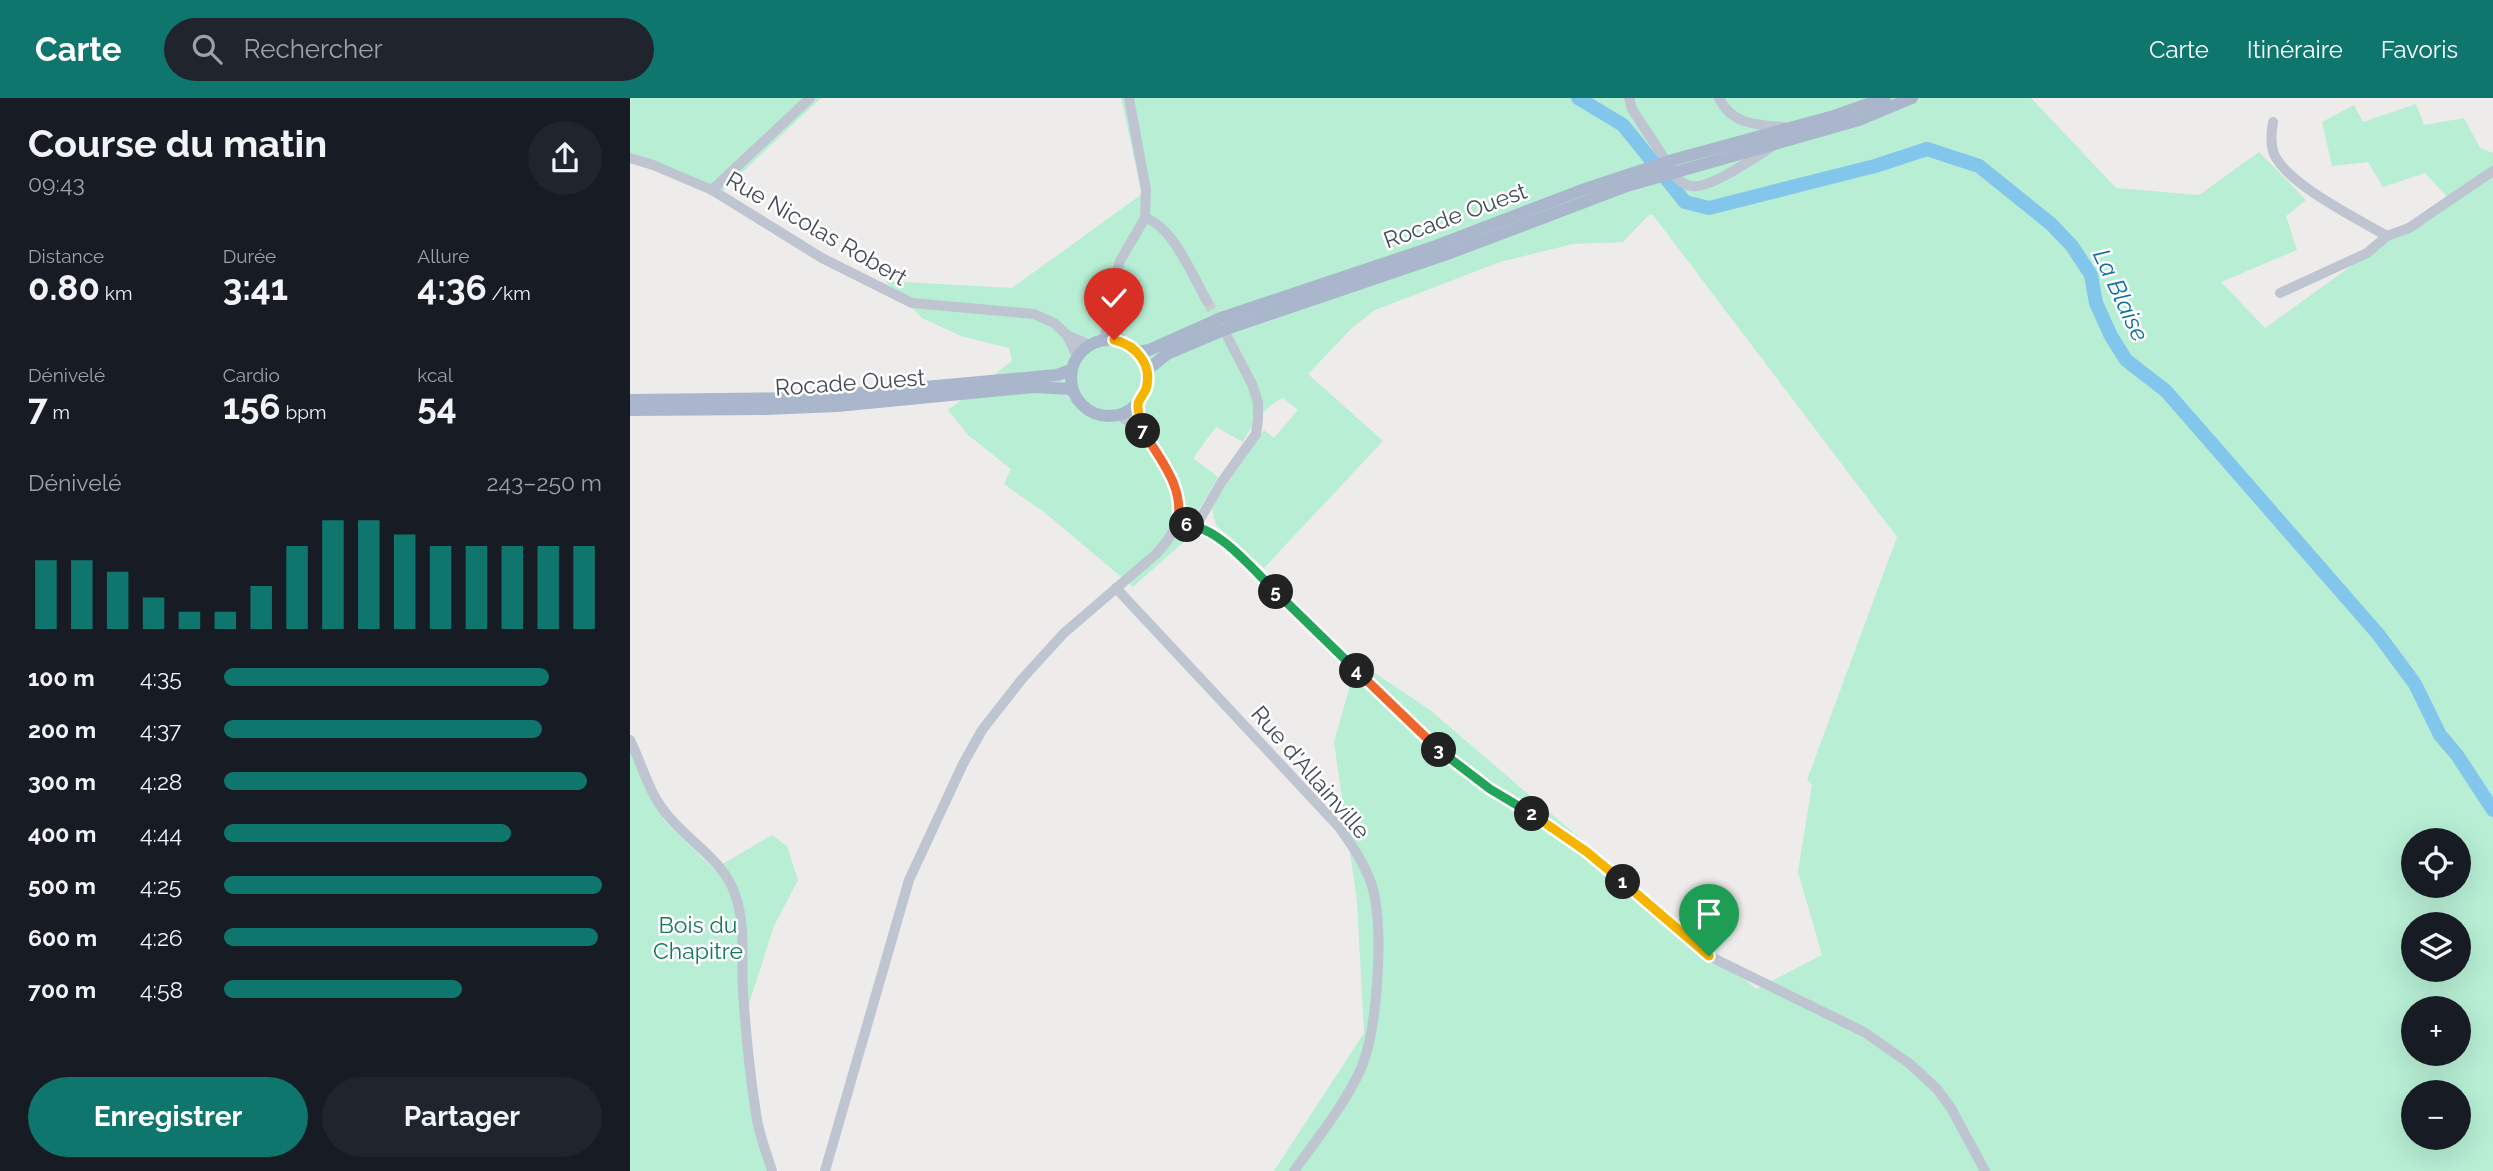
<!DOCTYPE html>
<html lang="fr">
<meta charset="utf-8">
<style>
:root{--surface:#171b24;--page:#20242c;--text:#f1f3f6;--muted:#9ea1a6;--accent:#0f766e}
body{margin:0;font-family:Raleway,sans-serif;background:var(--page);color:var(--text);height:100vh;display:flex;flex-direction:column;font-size:26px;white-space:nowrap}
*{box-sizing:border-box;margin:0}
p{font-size:23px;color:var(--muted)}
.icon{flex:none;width:38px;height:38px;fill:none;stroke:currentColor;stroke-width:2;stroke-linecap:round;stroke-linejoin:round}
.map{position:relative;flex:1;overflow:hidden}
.drawer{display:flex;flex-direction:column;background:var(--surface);width:630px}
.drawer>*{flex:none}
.controls{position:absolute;left:1771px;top:730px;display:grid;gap:14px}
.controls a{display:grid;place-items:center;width:70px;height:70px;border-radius:50%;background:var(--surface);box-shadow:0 7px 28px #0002;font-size:35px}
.pin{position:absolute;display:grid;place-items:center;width:60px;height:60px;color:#fff;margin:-72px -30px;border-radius:50% 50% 50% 0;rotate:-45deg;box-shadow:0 0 7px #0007}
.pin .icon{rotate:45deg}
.km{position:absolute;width:35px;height:35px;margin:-18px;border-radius:50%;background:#222;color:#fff;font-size:19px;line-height:35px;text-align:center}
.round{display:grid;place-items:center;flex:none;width:74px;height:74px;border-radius:37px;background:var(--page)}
.head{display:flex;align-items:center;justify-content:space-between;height:119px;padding:0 28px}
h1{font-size:38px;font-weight:700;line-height:52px}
.metrics{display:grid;grid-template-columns:repeat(3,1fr);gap:10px;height:119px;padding:7px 28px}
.metrics div{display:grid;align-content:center}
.metrics b{font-size:35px;font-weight:700}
.metrics small{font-size:19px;font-weight:400}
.metrics p{font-size:19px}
.chart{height:196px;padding:14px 28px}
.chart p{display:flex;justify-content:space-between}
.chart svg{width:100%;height:126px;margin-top:7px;stroke:var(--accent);stroke-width:6}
.primary-button{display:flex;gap:14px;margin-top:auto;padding:14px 28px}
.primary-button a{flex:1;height:80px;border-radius:42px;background:var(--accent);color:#fff;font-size:28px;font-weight:700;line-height:80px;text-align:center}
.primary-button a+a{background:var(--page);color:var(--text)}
ul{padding:0 28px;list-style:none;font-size:23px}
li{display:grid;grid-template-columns:112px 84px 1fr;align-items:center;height:52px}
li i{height:18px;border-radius:9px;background:var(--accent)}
header{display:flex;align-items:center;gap:42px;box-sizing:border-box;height:98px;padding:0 35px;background:var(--accent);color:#fff}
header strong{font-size:33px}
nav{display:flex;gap:38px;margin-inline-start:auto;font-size:24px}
.search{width:490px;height:63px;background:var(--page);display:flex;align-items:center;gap:18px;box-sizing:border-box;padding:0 24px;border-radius:38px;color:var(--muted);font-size:26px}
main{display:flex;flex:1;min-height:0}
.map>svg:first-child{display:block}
.green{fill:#b7eed4;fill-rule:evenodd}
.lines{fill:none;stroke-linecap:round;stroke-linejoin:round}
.river{stroke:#83c6eb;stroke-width:14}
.minor-tunnel{stroke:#cccbce;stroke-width:10;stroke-dasharray:10 5;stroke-linecap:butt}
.minor{stroke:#bec5d1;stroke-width:10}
.major{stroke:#aab6cb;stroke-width:12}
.split-1-casing{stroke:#fff;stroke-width:14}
.split-2-casing{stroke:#fff;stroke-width:14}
.split-3-casing{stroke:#fff;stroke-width:14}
.split-4-casing{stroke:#fff;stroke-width:14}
.split-5-casing{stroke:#fff;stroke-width:14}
.split-6-casing{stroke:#fff;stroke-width:14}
.split-7-casing{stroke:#fff;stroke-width:14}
.split-8-casing{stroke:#fff;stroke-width:14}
.split-1{stroke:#f5b400;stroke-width:9}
.split-2{stroke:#f5b400;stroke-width:9}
.split-3{stroke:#22a559;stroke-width:9}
.split-4{stroke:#f0652b;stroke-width:9}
.split-5{stroke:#22a559;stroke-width:9}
.split-6{stroke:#22a559;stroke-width:9}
.split-7{stroke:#f0652b;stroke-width:9}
.split-8{stroke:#f5b400;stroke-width:9}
.labels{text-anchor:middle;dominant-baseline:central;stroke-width:5;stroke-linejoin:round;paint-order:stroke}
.street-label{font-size:23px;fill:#444b58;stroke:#fff}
.park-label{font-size:23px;fill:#157956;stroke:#fff}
.water-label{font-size:24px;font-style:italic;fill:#0b6da4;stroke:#fff}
</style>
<header>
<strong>Carte</strong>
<div class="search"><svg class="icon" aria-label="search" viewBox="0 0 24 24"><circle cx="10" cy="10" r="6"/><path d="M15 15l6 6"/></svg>Rechercher</div>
<nav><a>Carte</a><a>Itinéraire</a><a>Favoris</a></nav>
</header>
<main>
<section class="drawer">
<div class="head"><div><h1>Course du matin</h1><p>09:43</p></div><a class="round"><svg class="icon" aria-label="share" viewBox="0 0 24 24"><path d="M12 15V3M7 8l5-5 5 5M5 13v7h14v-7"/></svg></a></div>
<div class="metrics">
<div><p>Distance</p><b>0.80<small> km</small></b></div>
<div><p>Durée</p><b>3:41</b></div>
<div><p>Allure</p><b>4:36<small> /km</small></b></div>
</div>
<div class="metrics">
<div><p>Dénivelé</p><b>7<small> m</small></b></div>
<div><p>Cardio</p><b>156<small> bpm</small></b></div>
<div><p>kcal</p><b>54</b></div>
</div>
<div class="chart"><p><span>Dénivelé</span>243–250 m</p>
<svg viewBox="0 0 160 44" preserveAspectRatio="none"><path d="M5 44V20M15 44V20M25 44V24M35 44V33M45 44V38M55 44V38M65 44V29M75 44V15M85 44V6M95 44V6M105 44V11M115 44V15M125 44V15M135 44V15M145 44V15M155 44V15"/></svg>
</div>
<ul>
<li><b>100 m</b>4:35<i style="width:86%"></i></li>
<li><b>200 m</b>4:37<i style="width:84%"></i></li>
<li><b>300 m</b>4:28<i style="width:96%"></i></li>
<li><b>400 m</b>4:44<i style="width:76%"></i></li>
<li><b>500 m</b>4:25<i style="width:100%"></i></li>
<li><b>600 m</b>4:26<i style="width:99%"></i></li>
<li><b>700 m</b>4:58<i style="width:63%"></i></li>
</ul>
<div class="primary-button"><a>Enregistrer</a><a>Partager</a></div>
</section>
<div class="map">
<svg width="1863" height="1073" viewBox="0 0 1863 1073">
<rect width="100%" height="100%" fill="#eeebeb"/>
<g class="green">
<path d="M 0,0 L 191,0 L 89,96 L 73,87 L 0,64 Z"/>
<path d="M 491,0 L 1401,0 L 1486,90 L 1569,97 L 1629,54 L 1676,102 L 1656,118 L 1667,152 L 1591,184 L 1635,230 L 1817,99 L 1795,75 L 1753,89 L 1738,64 L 1702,68 L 1692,24 L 1724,7 L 1733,24 L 1786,6 L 1794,27 L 1834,20 L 1850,50 L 1863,55 L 1863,1073 L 644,1073 L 734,935 L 727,803 L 704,644 L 727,563 L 800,612 L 1126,891 L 1192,857 L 1168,774 L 1182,687 L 1177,682 L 1267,439 L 1023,117 L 1019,117 L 993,144 L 943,146 L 870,164 L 745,212 L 722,230 L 678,276 L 753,343 L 634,470 L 586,427 L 582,412 L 586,402 L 634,332 L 644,340 L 668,312 L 653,300 C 634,309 623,325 613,344 L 586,329 L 563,360 L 588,379 L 565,418 L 558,440 L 503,489 L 414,414 L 374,386 L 381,371 L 338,337 L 318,312 L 382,263 L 379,250 L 331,238 L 292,220 L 255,183 L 382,190 L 512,96 ZM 1783,742 L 1829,742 L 1829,788 L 1783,788 ZM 1783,826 L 1829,826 L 1829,872 L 1783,872 ZM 1783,910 L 1829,910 L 1829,956 L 1783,956 ZM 1783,994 L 1829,994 L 1829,1040 L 1783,1040 Z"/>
<path d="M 0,646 L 33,721 L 84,771 L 142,737 L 157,748 L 168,782 L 144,828 L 116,915 L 140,1073 L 0,1073 Z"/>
</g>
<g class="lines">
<path class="river" d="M 948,0 L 993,27 L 1055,104 L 1079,110 L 1245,68 L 1297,51 L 1349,68 L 1421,126 L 1442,148 L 1461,177 L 1466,205 L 1481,238 L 1496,262 L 1536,293 L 1748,536 L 1785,586 L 1810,637 L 1827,657 L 1863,712"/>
<path class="minor-tunnel" d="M 577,203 L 591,228"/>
<g class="minor">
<path d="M 999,0 L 1002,11 L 1047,80 C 1051,84 1055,87 1061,88 C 1079,92 1123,60 1140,50"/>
<path d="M 1089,0 C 1102,27 1127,27 1154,29"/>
<path d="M 1643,24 C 1641,35 1640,45 1644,56 C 1657,86 1728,121 1757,138"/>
<path d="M 0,60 L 23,67 L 82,92 L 192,160 L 282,205 L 404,216 L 424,225 L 437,237 L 460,247"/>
<path d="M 82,92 L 180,0"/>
<path d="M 515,120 C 543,128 563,179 577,203"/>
<path d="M 1757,138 L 1779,130 L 1863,73"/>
<path d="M 1650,195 L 1737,155 L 1757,138"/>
<path d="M 482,223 L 491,243"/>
<path d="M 437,237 L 447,258"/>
<path d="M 472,242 L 482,223 L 485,180 L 490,163 L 515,120 L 516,92 L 499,0"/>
<path d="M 489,317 L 513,333"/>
<path d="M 547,426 L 566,428 L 593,443 L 819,662 L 957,754 L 1079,858 L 1234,934 L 1280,966 L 1307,991 L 1321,1010 L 1355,1073"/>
<path d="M 566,428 L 591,385 L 626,336 L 628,322 L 628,305 L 622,286 L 598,240"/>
<path d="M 486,490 L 709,729 C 723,749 738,770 744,795 C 753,837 748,936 729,975 C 712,1010 687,1041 664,1073"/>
<path d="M 0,642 C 12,666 18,693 35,714 C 58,744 95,762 106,799 C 116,831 111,862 113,894 C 116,936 120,980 127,1022 C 130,1039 137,1056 142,1073"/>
<path d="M 195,1073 L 279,782 L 333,666 L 352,632 L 392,581 L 434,535 L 526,456 C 564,416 550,394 525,352 C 521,346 516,340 513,333 C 510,325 510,314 508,306"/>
</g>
<g class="major">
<circle cx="479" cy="280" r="38"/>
<path d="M 507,254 L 519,252 L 591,220 L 803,149 L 952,92 L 1046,61 L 1204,18 L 1255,0"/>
<path d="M 517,272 L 537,256 L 596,231 L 820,155 L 997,88 L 1229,22 L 1282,0"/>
<path d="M 0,302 L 174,300 L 427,277 L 441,272"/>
<path d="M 0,312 L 136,311 L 207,308 L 404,289 L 442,291"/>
</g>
</g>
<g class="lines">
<defs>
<path id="split-1" d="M 993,784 L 1079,858"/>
<path id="split-2" d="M 902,716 L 957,754 L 993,784"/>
<path id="split-3" d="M 809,652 L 860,691 L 902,716"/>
<path id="split-4" d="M 727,573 L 809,652"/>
<path id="split-5" d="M 646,494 L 727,573"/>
<path id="split-6" d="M 557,427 C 589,429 624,473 646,494"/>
<path id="split-7" d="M 513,333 C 530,362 556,390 547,426 L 557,427"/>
<path id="split-8" d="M 484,242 C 507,247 523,268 516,291 C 514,296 509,301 508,306 C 507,313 512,326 513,333"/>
</defs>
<use href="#split-1" class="split-1-casing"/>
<use href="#split-2" class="split-2-casing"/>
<use href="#split-3" class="split-3-casing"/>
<use href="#split-4" class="split-4-casing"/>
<use href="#split-5" class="split-5-casing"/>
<use href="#split-6" class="split-6-casing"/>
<use href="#split-7" class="split-7-casing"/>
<use href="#split-8" class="split-8-casing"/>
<use href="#split-1" class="split-1"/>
<use href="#split-2" class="split-2"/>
<use href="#split-3" class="split-3"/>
<use href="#split-4" class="split-4"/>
<use href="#split-5" class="split-5"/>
<use href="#split-6" class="split-6"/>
<use href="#split-7" class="split-7"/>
<use href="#split-8" class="split-8"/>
</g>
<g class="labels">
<g class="street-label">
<text transform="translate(825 117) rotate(-20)">Rocade Ouest</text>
<text transform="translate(187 130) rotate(30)">Rue Nicolas Robert</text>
<text transform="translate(220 284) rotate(-4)">Rocade Ouest</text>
<text transform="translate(681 674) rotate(49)">Rue d'Allainville</text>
</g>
<g class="park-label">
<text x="68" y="826">Bois du<tspan x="68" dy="26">Chapitre</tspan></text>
</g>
<g class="water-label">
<text transform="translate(1491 197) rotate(65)">La Blaise</text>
</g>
</g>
</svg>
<div class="controls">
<a><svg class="icon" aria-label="locate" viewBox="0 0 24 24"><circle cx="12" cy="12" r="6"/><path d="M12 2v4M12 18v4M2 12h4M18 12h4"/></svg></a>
<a><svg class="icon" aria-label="layers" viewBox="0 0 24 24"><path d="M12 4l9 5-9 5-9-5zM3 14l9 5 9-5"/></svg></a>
<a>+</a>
<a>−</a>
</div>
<div class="pin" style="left:1079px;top:858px;background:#1e9e55"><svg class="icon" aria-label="arrive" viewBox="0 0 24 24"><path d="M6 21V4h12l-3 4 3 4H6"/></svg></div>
<div class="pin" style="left:484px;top:242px;background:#d93025"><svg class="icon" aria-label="check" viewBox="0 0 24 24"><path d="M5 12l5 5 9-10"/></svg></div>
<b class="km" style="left:993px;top:784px">1</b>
<b class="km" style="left:902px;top:716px">2</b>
<b class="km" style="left:809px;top:652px">3</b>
<b class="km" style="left:727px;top:573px">4</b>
<b class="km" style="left:646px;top:494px">5</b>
<b class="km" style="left:557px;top:427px">6</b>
<b class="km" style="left:513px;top:333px">7</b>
</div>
</main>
